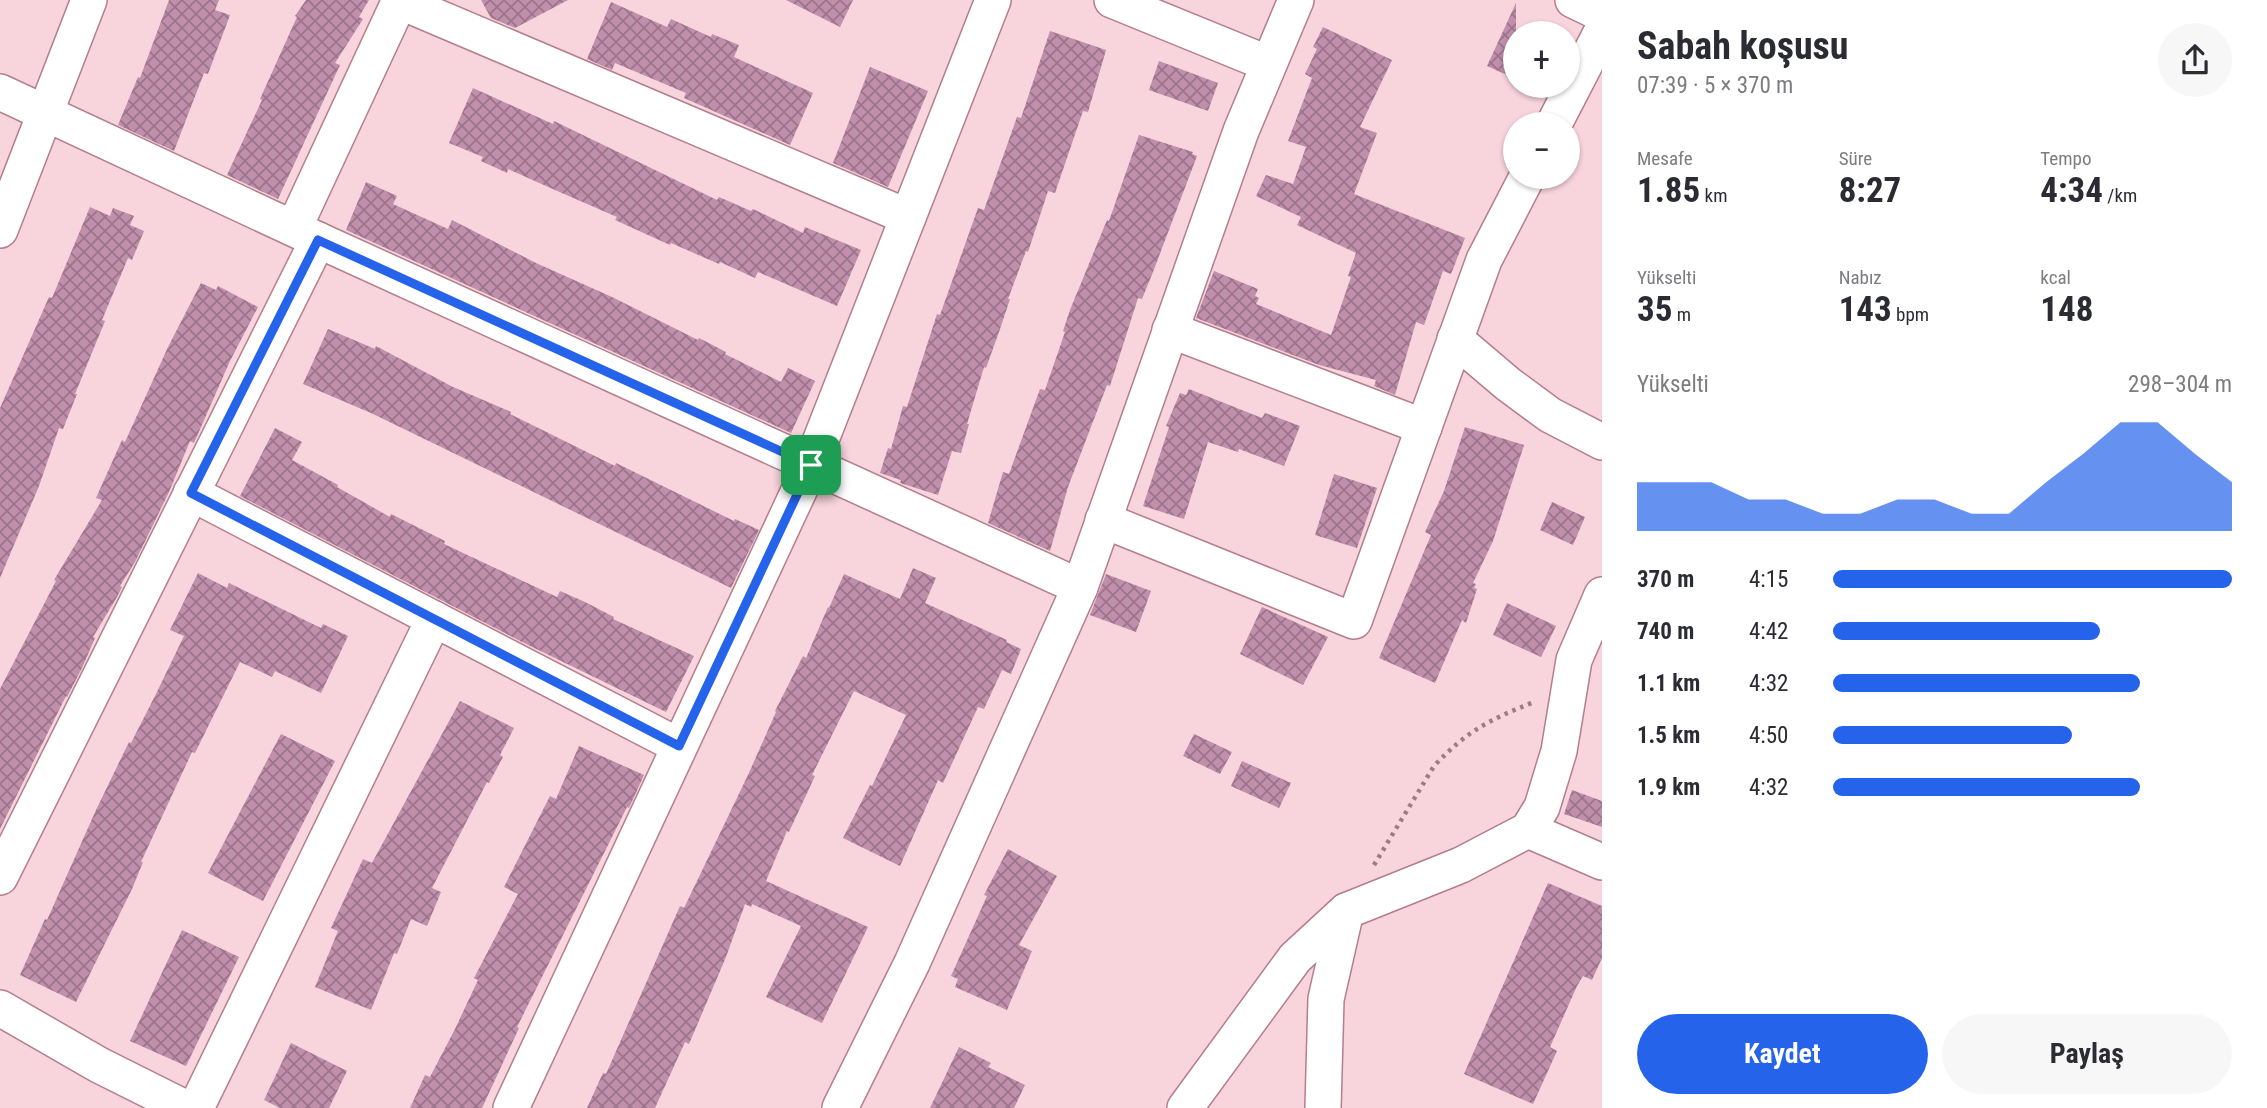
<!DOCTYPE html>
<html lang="tr">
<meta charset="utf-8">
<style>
:root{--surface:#fff;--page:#f7f7f7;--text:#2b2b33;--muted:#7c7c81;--accent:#2563eb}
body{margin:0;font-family:"Roboto Condensed",sans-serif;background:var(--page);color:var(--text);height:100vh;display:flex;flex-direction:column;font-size:26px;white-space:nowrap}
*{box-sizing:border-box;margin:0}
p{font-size:23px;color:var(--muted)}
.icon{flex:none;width:38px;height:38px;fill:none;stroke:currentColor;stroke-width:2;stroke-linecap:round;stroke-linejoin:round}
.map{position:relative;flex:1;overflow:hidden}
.panel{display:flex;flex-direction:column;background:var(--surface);width:665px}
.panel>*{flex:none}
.tools{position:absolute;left:1503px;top:21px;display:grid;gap:14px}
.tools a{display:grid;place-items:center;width:77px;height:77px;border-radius:50%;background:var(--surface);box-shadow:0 2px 5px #0004;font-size:35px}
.pin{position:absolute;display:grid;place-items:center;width:60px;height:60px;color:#fff;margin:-30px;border-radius:14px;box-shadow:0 4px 10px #0006}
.round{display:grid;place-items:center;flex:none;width:74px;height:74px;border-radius:37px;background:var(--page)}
.overview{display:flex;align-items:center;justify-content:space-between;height:119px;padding:0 35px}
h1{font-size:38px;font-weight:700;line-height:52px}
.stats{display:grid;grid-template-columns:repeat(3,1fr);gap:10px;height:119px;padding:7px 35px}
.stats div{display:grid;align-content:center}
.stats b{font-size:35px;font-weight:700}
.stats small{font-size:19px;font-weight:400}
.stats p{font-size:19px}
.chart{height:196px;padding:14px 35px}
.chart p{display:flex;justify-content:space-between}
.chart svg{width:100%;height:126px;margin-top:7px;fill:var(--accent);opacity:.7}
.cta{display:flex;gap:14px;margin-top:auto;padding:14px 35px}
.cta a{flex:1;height:80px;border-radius:42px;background:var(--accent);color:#fff;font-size:28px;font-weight:700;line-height:80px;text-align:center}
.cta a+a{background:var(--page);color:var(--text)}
ul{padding:0 35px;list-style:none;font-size:23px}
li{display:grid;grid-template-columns:112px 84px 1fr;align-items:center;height:52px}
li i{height:18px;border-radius:9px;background:var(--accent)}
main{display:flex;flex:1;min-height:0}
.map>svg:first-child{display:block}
.building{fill:url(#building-cross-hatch)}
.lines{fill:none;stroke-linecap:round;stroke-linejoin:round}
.minor-casing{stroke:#b47e8b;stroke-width:38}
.path{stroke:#9a7d83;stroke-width:4.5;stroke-dasharray:3.5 5;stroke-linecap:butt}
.minor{stroke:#fff;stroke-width:35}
.route-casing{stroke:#fff;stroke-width:14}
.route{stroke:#2563eb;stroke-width:9}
</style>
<main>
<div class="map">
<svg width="1602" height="1108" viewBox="0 0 1602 1108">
<defs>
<pattern id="building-cross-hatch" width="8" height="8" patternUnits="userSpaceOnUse" patternTransform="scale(1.75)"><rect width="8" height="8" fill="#bf8fab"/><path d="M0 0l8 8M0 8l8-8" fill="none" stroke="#9c748b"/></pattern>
</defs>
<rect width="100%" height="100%" fill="#f8d4dc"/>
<g class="building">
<path d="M 169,0 L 219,0 L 215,10 L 230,15 L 208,74 L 204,73 L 174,151 L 118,125 L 138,77 L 140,78 Z"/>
<path d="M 306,0 L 369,0 L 359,17 L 363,19 L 335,63 L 340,65 L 278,199 L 227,175 L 262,100 L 260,99 L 297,17 L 295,16 Z"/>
<path d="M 481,0 L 568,0 L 515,28 L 491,18 Z"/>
<path d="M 786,0 L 853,0 L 840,27 Z"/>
<path d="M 611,2 L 667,27 L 671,19 L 711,37 L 712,34 L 739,45 L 734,57 L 813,93 L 790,145 L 684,98 L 686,93 L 615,63 L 612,70 L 587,59 Z"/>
<path d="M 1516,3 L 1516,79 L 1487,66 Z"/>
<path d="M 1323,27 L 1392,60 L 1360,127 L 1377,133 L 1354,194 L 1465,238 L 1451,274 L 1443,271 L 1424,325 L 1416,322 L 1395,395 L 1374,386 L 1376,380 L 1319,365 L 1196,318 L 1214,271 L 1258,289 L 1255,296 L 1259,298 L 1256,304 L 1331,335 L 1351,277 L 1348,276 L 1356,253 L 1297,225 L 1301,217 L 1256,196 L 1266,175 L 1293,184 L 1306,147 L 1288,141 L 1312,78 L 1305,74 L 1317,49 L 1313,47 Z"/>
<path d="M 1050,31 L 1106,50 L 1088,112 L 1083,111 L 1055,193 L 1048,191 L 1028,252 L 1026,251 L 1008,299 L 1010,299 L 999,332 L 986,368 L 984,367 L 967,424 L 969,424 L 961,453 L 952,451 L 938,495 L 900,483 L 901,480 L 880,473 L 888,448 L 891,449 L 903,406 L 907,407 L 937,314 L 940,315 L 978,208 L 984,210 L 1017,117 L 1021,118 Z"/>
<path d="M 1159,61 L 1218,83 L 1208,111 L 1149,90 Z"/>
<path d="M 870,67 L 928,91 L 888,187 L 833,163 Z"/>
<path d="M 473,88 L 553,124 L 554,121 L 717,200 L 719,197 L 751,211 L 753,209 L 803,233 L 805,227 L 861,250 L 837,306 L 758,272 L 755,278 L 720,262 L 719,264 L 671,243 L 670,245 L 615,220 L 617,217 L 555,190 L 508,169 L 507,173 L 481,161 L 483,157 L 449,143 Z"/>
<path d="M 1139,135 L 1193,152 L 1192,154 L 1197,156 L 1153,272 L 1142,299 L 1138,298 L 1110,386 L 1107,385 L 1068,487 L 1050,551 L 988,523 L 1003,472 L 1009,474 L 1040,389 L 1045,390 L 1065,332 L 1063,331 L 1070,310 L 1107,220 L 1109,221 Z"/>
<path d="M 366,182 L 397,196 L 393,204 L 448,229 L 452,220 L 536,263 L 612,297 L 698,340 L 699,338 L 726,352 L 725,354 L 781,382 L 788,368 L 815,381 L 791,433 L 346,230 Z"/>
<path d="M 90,207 L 110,216 L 113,208 L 134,216 L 130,225 L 144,231 L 132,260 L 128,258 L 102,320 L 105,321 L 75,394 L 77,394 L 63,429 L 59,428 L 39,486 L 0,578 L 0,408 L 49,297 L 52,298 Z"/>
<path d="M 201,283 L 216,290 L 218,286 L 258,307 L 230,361 L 194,443 L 190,441 L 169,492 L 135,562 L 120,586 L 122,587 L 117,597 L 93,637 L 95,638 L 82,668 L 67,697 L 66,696 L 0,829 L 0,689 L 56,581 L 54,580 L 102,500 L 96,498 L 122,440 L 125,442 L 168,347 Z"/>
<path d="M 328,329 L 375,349 L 376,346 L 453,387 L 511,412 L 510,414 L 615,466 L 616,463 L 734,521 L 735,519 L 759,530 L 731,588 L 371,413 L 303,384 Z"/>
<path d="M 1189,389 L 1262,418 L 1265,413 L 1300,426 L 1284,466 L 1239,449 L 1238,452 L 1208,442 L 1184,519 L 1143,506 L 1169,427 L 1166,426 L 1180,393 L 1186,395 Z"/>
<path d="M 1465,427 L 1524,445 L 1493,541 L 1473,583 L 1476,584 L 1474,588 L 1477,589 L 1466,623 L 1462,620 L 1435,683 L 1379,658 L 1431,535 L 1425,532 L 1444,491 Z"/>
<path d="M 275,428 L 302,442 L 292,460 L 338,485 L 337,487 L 390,517 L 391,514 L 445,541 L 444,544 L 557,597 L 560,591 L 585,602 L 614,617 L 613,619 L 694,656 L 666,712 L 522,642 L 240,496 Z"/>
<path d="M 1334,474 L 1377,488 L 1357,548 L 1315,535 Z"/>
<path d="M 1552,502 L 1585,517 L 1573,545 L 1540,530 Z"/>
<path d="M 913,568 L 936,578 L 925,603 L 1007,640 L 1006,642 L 1021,649 L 1011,674 L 1002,670 L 984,709 L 978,707 L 943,783 L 938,780 L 900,866 L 843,838 L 870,785 L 872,786 L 906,715 L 854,691 L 812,775 L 815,776 L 789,832 L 787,831 L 766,881 L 868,927 L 822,1023 L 766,997 L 801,926 L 752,904 L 751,907 L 745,904 L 726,957 L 689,1044 L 685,1042 L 655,1108 L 587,1108 L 603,1073 L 606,1074 L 680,906 L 684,908 L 748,775 L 776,712 L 775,711 L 803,656 L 806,658 L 828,607 L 829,608 L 844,574 L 900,599 Z"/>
<path d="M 198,573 L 227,588 L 229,583 L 321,628 L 323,624 L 348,636 L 321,693 L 275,671 L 272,677 L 240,662 L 195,753 L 192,752 L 141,862 L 143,862 L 132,889 L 76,1002 L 20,975 L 45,919 L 47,920 L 96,810 L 129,742 L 131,743 L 156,694 L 184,636 L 170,630 Z"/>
<path d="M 1106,574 L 1151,591 L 1136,632 L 1090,615 Z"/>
<path d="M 1507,603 L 1556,626 L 1541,657 L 1493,635 Z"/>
<path d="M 1262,607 L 1328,637 L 1303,685 L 1240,654 Z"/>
<path d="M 460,701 L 514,728 L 500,755 L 503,757 L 489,783 L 487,782 L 432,888 L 441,892 L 427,926 L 411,919 L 397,954 L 394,953 L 371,1010 L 315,987 L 338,931 L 331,928 L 363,859 L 372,863 Z"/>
<path d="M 281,734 L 335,761 L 263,901 L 208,873 Z"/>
<path d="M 1194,734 L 1232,752 L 1220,774 L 1183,756 Z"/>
<path d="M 579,746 L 644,775 L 629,808 L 627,807 L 517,1027 L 519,1028 L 482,1108 L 410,1108 L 425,1075 L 430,1077 L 455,1029 L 478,980 L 474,978 L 518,894 L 504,887 L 550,796 L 556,799 Z"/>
<path d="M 1242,761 L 1291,783 L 1279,808 L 1231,786 Z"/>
<path d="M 1572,790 L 1602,801 L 1602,827 L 1564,814 Z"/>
<path d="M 1008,849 L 1057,876 L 1019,945 L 1032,951 L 1007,1010 L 955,987 L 958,979 L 951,976 L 987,896 L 984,895 Z"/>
<path d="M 1548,883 L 1602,906 L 1602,958 L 1592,980 L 1583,976 L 1577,986 L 1550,1047 L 1557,1051 L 1533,1104 L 1464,1074 Z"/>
<path d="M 182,930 L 239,957 L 186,1066 L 130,1041 Z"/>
<path d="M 291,1043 L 347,1071 L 329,1108 L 280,1108 L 264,1100 Z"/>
<path d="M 959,1047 L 991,1063 L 988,1067 L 1025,1085 L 1014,1108 L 930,1108 Z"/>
</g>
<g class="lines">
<defs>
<g id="minor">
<path d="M 1112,0 L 1269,64"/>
<path d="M 1573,0 L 1602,14"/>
<path d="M 399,1 L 908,217"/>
<path d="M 0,92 L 318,240 L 1080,587"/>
<path d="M 1554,124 L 1602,31"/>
<path d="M 294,228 L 400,0"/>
<path d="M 0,230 L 89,0"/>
<path d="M 1170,330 L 1424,427"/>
<path d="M 1455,339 L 1508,384 L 1550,415 L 1602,442"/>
<path d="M 191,493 L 679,746"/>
<path d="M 1103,520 L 1354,621 L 1484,260 L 1527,177"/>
<path d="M 1528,830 L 1602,862"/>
<path d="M 0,877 L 318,240"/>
<path d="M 0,1008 L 99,1065 L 185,1108"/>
<path d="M 196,1108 L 434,619"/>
<path d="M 511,1108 L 811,465 L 993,0"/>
<path d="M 840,1108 L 912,963 L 1080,587 L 1241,131 L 1296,0"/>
<path d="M 1185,1108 L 1295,958 L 1346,911 L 1461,865 L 1528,830 L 1542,807 L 1559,751 L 1574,660 L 1602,595"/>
<path d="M 1323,1108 L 1326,999 L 1346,911"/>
</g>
</defs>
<use href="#minor" class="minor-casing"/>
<path class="path" d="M 1374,865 L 1434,766 C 1468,730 1489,720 1534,702"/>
<use href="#minor" class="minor"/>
</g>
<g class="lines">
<defs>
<path id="route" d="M 318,240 L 811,465 L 679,746 L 191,493 Z"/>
</defs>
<use href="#route" class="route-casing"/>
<use href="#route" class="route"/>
</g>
</svg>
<div class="tools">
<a>+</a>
<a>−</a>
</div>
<div class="pin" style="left:811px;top:465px;background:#1e9e55"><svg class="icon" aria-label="arrive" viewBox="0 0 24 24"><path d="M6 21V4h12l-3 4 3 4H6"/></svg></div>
</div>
<section class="panel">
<div class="overview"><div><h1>Sabah koşusu</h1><p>07:39 · 5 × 370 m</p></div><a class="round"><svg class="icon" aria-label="share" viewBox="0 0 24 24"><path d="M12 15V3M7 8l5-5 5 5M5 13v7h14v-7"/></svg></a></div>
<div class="stats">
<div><p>Mesafe</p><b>1.85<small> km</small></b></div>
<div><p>Süre</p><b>8:27</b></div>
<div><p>Tempo</p><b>4:34<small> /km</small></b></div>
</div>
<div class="stats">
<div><p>Yükselti</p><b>35<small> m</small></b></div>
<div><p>Nabız</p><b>143<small> bpm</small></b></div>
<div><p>kcal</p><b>148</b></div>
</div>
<div class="chart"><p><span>Yükselti</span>298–304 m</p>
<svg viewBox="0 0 160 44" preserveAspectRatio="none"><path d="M0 44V27L10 27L20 27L30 33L40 33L50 38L60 38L70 33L80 33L90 38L100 38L110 27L120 17L130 6L140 6L150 17L160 27V44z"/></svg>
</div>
<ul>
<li><b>370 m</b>4:15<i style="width:100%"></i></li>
<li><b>740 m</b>4:42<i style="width:67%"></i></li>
<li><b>1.1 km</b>4:32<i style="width:77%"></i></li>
<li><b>1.5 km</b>4:50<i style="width:60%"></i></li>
<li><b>1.9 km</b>4:32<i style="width:77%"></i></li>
</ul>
<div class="cta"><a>Kaydet</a><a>Paylaş</a></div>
</section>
</main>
